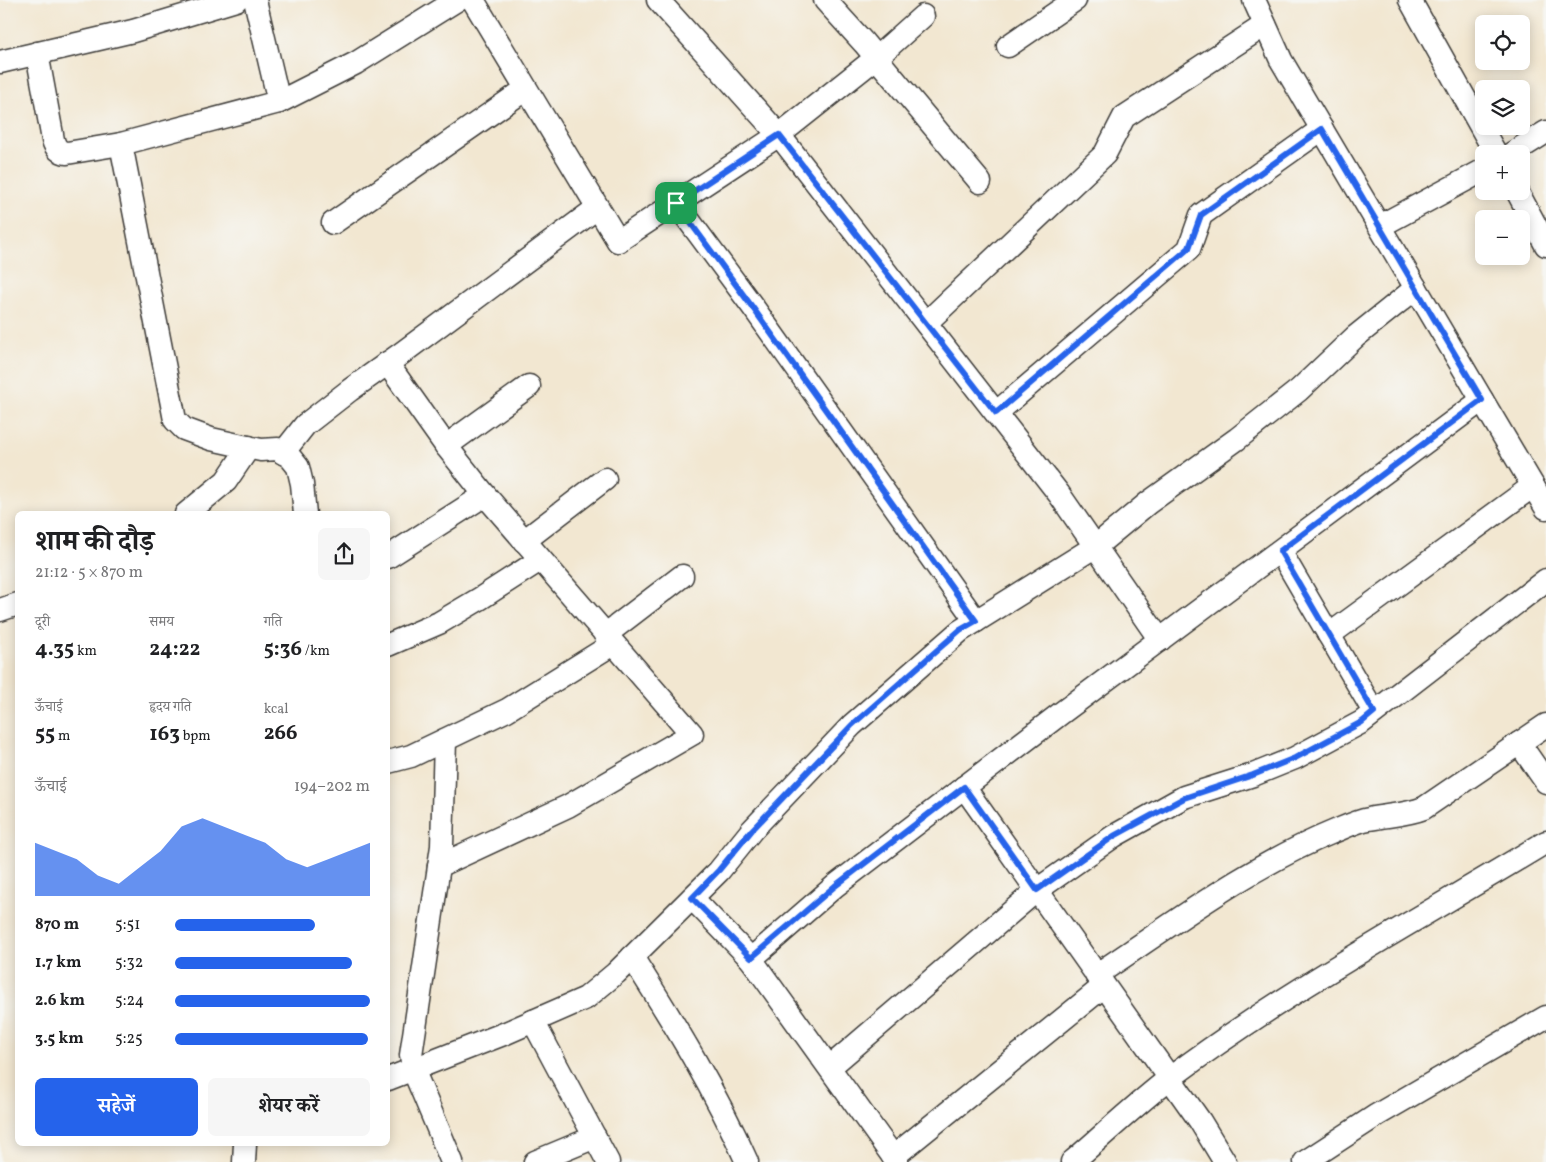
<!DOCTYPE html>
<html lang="hi">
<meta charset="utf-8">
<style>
:root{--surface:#fff;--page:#f6f6f6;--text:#202124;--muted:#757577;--accent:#2563eb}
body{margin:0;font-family:Vollkorn,"Noto Serif Devanagari",serif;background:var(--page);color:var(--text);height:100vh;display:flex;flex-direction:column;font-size:19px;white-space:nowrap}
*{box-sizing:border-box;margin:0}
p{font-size:16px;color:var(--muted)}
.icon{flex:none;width:28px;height:28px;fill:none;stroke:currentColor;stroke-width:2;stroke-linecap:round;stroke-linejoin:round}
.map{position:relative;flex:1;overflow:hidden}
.details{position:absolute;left:15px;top:511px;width:375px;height:635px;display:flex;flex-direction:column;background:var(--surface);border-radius:8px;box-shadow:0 2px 12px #0003}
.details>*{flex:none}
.tools{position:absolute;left:1475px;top:15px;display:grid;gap:10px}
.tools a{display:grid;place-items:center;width:55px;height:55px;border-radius:8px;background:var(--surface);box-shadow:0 2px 12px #0003;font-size:25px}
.pin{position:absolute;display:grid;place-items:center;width:42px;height:42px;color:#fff;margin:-21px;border-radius:10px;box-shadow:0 2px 8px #0006}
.round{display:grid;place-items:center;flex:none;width:52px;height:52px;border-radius:8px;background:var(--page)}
.overview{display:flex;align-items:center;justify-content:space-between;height:85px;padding:0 20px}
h1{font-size:28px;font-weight:700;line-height:38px}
.stats{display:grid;grid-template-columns:repeat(3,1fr);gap:8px;height:85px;padding:5px 20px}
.stats div{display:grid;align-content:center}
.stats b{font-size:21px;font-weight:700}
.stats small{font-size:14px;font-weight:400}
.stats p{font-size:14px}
.chart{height:140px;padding:10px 20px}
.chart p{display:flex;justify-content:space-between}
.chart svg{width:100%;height:90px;margin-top:5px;fill:var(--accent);opacity:.7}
.cta{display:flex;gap:10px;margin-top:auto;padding:10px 20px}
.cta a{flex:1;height:58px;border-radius:8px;background:var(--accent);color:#fff;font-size:20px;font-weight:700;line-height:58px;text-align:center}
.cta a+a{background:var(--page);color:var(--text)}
ul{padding:0 20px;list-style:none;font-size:16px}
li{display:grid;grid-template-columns:80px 60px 1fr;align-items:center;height:38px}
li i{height:12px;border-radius:6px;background:var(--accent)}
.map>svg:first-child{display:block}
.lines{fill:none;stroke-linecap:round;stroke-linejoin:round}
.street-casing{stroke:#3c3a37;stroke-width:25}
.street{stroke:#fff;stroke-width:22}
.route-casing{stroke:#fff;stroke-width:10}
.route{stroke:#2563eb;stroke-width:6}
</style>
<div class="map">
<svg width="1546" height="1162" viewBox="0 0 1546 1162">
<rect width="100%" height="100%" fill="#f6f6f2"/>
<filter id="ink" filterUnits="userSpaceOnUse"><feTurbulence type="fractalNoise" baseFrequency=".02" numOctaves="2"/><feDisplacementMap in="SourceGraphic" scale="10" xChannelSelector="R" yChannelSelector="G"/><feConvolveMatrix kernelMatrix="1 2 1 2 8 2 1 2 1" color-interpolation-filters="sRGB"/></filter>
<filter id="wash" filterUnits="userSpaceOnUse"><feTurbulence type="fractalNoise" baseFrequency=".0096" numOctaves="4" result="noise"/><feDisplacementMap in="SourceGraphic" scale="20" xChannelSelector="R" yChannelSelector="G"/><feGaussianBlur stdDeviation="1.12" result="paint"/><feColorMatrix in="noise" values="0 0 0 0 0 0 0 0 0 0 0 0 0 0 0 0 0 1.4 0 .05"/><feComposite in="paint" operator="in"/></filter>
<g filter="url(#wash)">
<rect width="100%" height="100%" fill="#f2e7d1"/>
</g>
<g filter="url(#ink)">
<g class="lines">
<defs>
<g id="street">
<path d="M 255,0 L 279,102"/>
<path d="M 473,0 L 618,241 L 779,135 L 876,58 L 923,16"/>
<path d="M 658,0 L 779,135 L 1059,494 L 1160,640"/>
<path d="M 825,0 L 864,43 L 980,182"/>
<path d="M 1254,0 L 1281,60 L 1546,508"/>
<path d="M 1410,0 L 1496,154"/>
<path d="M 1008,46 L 1075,0"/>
<path d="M 37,53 L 53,140 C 55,147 58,152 67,153 L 121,144"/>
<path d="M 0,62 L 133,31 L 236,0"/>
<path d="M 1511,154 L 1546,132"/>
<path d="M 1517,191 L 1546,245"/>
<path d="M 676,203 L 753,307 L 976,621"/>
<path d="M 333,223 L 526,89"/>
<path d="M 1380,226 L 1484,170"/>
<path d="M 926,323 L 1105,154 L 1124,117 L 1265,25"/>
<path d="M 387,363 L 446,446 L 485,495 L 692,734 L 568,806 L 439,866"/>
<path d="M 996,413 L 1189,249 L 1201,215 L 1322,129"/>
<path d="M 446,446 L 529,386"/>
<path d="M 283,453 L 305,425 L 350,390 L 402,353 L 597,208"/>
<path d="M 186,514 L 226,481 L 249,447"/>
<path d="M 305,514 L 302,484 L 298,467 L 290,457 L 278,449 L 261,450 L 211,439 L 184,429 L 175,420 L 121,144 L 279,102 L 356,63 L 457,0"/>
<path d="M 524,541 L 605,479"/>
<path d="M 1280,551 L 1374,712"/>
<path d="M 388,557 L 485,495"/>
<path d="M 0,610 L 18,604"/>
<path d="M 605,635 L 682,576"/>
<path d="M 1329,635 L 1533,486"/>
<path d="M 388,645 L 439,623 L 481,598 L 540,560"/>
<path d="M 445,740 L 442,846 L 411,1055 L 413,1069 L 452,1162"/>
<path d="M 1519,743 L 1546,782"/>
<path d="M 388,762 L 411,756 L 507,710 L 613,644"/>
<path d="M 964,787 L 1200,1121 L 1225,1162"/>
<path d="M 692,898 L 751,959"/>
<path d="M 632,957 C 674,1023 715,1090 747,1162"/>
<path d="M 1096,975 C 1173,924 1248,867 1333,832 C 1345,827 1357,821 1369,819 C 1388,815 1406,815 1424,808 L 1546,725"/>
<path d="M 533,1021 L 608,1162"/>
<path d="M 830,1067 L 1037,890 L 1114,836 L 1184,797 L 1253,775 L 1295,758 L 1362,722 L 1546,580"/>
<path d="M 388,1079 L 506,1033 L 586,998 L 616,973 L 719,871 L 752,830 L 852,725 L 960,631 L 1096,546 L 1148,503 L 1237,439 L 1299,390 L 1355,337 L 1416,288"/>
<path d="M 893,1157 L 1104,986"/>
<path d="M 244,1162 L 245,1144"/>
<path d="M 535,1162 L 595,1137"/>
<path d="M 897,1162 L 751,959 L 835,886 L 1060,714 L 1482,400"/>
<path d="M 1072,1162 C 1105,1134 1136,1104 1170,1078 C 1289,989 1419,919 1546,842"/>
<path d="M 1305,1162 L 1377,1115 L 1546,1017"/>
</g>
</defs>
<use href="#street" class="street-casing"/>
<use href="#street" class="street"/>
</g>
</g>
<g class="lines" filter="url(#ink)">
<defs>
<path id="route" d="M 1322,129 L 1482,400 L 1280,551 L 1374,712 L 1362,722 L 1295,758 L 1253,775 L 1184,798 L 1114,836 L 1037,890 L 964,787 L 835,886 L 751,958 L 692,898 L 719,870 L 752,830 L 852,725 L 960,630 L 976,621 L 753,308 L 676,203 L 779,135 L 996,413 L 1189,248 L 1201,215 Z"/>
</defs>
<use href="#route" class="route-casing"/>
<use href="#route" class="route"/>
</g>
</svg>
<div class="tools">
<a><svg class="icon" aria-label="locate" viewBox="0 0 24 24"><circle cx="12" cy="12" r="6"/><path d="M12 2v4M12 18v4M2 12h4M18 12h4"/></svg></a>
<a><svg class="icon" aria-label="layers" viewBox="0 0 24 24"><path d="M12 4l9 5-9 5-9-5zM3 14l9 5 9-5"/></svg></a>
<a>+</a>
<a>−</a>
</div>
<div class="pin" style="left:676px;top:203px;background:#1e9e55"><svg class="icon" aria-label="arrive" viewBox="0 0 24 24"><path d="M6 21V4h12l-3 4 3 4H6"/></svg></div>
<section class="details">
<div class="overview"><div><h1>शाम की दौड़</h1><p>21:12 · 5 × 870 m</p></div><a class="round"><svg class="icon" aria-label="share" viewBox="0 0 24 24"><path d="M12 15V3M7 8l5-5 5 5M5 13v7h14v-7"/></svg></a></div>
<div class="stats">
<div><p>दूरी</p><b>4.35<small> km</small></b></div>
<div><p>समय</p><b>24:22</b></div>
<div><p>गति</p><b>5:36<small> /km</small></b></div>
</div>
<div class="stats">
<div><p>ऊँचाई</p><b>55<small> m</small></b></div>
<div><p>हृदय गति</p><b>163<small> bpm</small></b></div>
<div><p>kcal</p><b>266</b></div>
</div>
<div class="chart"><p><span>ऊँचाई</span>194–202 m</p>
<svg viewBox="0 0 160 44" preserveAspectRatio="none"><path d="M0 44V18L10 22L20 26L30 34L40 38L50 30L60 22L70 10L80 6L90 10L100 14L110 18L120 26L130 30L140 26L150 22L160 18V44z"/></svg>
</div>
<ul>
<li><b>870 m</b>5:51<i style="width:72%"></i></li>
<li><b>1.7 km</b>5:32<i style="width:91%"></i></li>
<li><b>2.6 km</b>5:24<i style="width:100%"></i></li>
<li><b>3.5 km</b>5:25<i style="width:99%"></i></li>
</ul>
<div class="cta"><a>सहेजें</a><a>शेयर करें</a></div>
</section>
</div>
